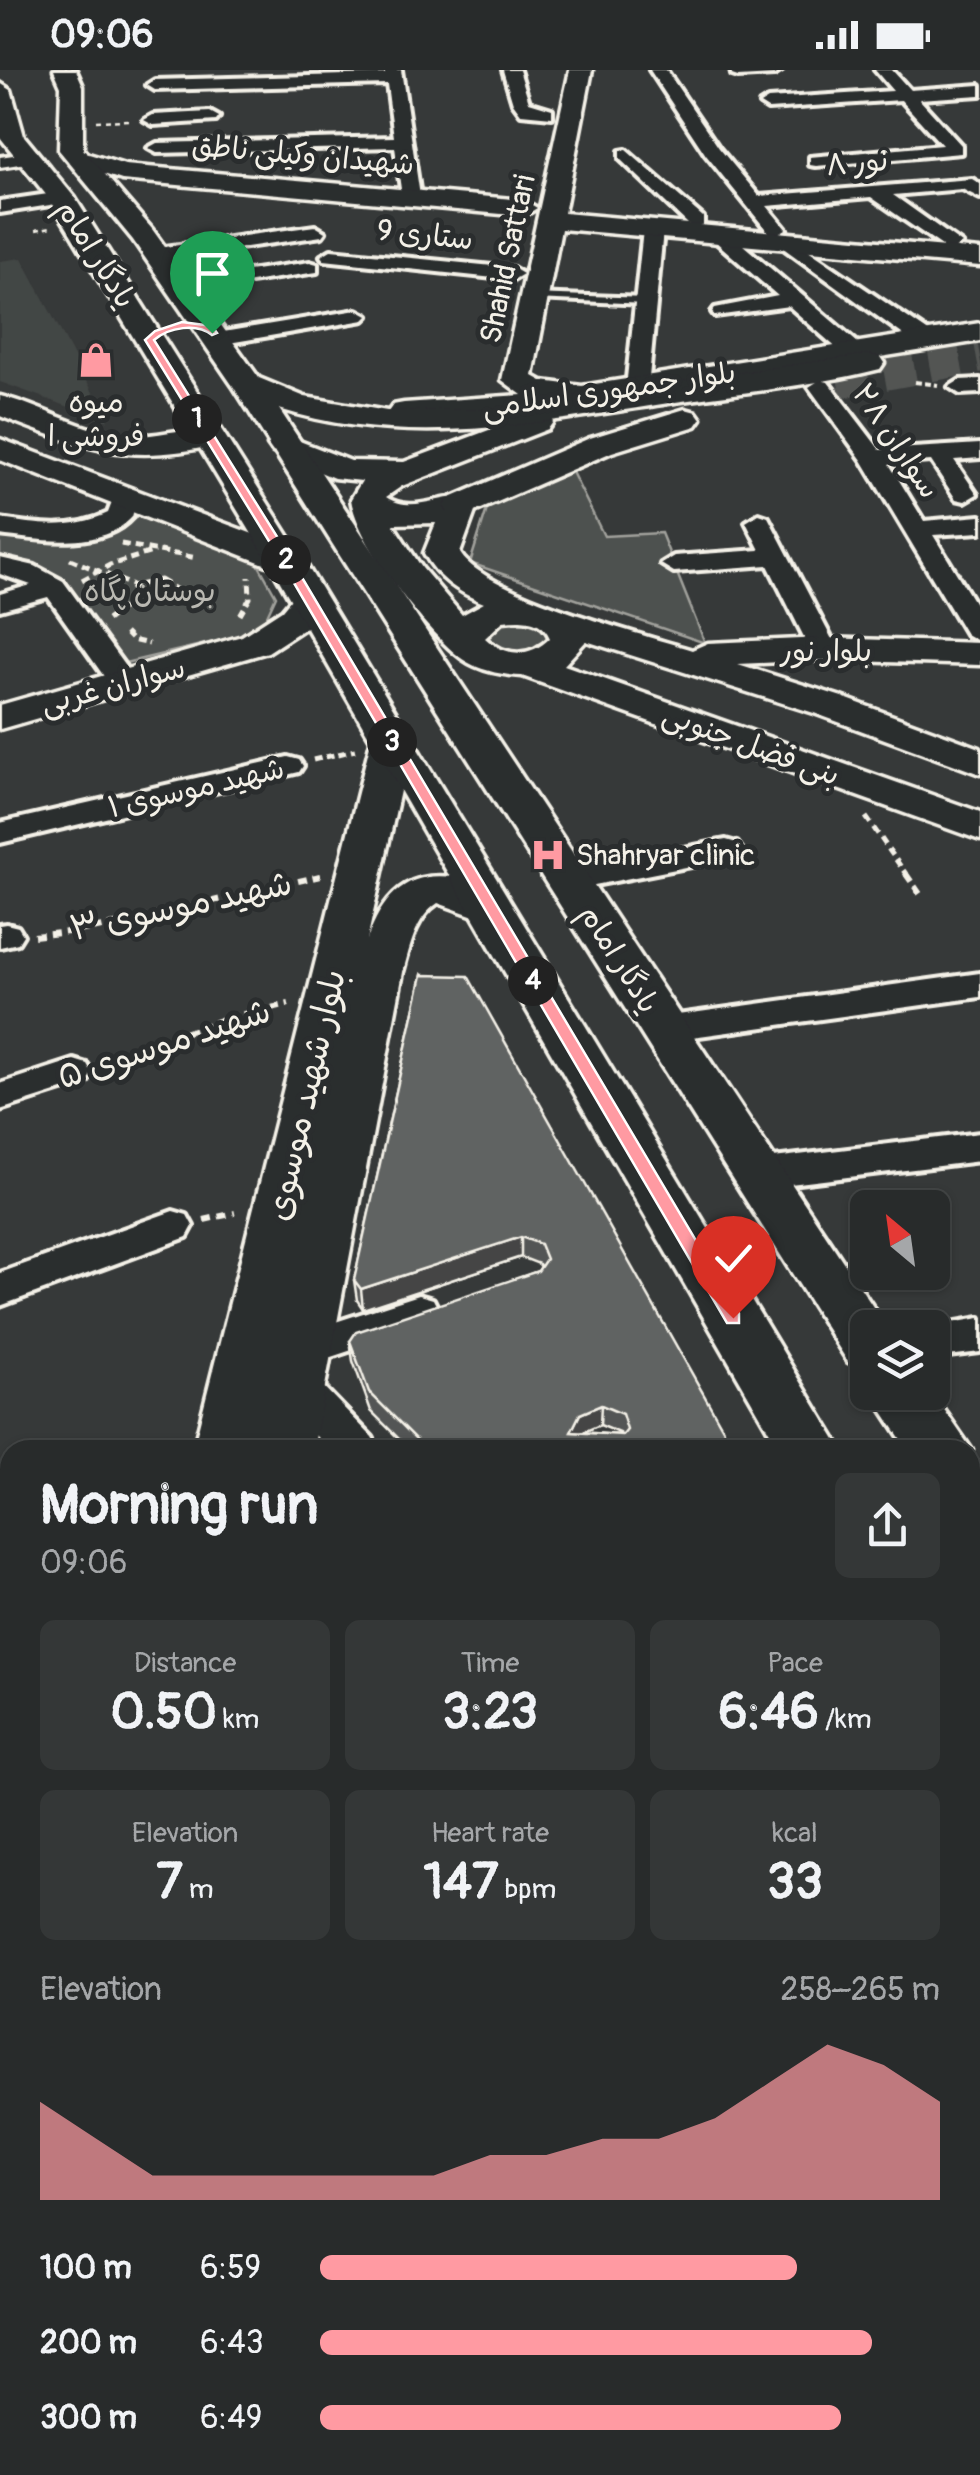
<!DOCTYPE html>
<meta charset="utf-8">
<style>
:root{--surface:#282b2b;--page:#343737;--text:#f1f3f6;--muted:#a5a7a9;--line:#444747;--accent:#ff9aa2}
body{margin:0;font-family:Pangolin,"Playpen Sans Arabic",sans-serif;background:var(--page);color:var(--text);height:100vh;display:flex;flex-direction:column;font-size:38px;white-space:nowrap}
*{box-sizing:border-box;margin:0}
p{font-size:32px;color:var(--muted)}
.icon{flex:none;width:55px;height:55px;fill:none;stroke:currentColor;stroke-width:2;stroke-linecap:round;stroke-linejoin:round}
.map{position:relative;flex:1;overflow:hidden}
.panel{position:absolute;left:0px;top:1370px;width:980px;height:1035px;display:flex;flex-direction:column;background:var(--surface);border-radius:30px 30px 0 0;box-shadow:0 2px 8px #0004,0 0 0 2px var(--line)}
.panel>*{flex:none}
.needle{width:65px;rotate:331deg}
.buttons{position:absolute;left:850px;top:1120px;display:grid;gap:20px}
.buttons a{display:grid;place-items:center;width:100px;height:100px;border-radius:15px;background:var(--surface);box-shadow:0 2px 8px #0004,0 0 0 2px var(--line);font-size:50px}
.pin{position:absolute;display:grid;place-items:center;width:85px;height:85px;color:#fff;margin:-102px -42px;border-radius:50% 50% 50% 0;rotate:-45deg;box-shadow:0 0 10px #0007}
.pin .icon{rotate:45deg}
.km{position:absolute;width:50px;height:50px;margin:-25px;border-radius:50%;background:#222;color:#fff;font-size:28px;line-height:50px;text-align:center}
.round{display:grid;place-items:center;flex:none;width:105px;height:105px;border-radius:15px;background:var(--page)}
.head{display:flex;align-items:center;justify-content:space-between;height:170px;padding:0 40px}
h1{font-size:55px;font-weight:800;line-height:75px}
.stats{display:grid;grid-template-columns:repeat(3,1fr);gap:15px;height:170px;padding:10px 40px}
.stats div{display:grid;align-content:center;border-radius:15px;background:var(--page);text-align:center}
.stats b{font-size:50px;font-weight:800}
.stats small{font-size:28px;font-weight:400}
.stats p{font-size:28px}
.chart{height:280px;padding:20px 40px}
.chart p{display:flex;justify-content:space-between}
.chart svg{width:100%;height:180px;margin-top:10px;fill:var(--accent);opacity:.7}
ul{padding:0 40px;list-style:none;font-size:32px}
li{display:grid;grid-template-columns:160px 120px 1fr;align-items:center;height:75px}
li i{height:25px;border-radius:12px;background:var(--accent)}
.status{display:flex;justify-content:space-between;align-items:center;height:70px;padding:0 50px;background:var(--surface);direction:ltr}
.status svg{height:28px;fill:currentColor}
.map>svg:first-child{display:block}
.built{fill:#434645}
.green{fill:#4e514f;stroke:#a1a19c;stroke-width:2.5}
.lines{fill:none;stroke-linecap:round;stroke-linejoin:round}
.primary-tunnel{stroke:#525553;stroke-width:31;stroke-dasharray:31 16;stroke-linecap:butt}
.lane-casing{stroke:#f4f1e8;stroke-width:8}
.street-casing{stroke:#f4f1e8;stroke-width:8}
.secondary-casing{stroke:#f4f1e8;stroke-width:7}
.primary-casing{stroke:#f4f1e8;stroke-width:7}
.path-far4{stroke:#f4f1e8;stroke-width:2.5;stroke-dasharray:5 4;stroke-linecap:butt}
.path-far3{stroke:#f4f1e8;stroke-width:4;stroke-dasharray:6 4;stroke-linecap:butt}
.path-far2{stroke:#f4f1e8;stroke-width:5;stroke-dasharray:8 5;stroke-linecap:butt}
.path-far1{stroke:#f4f1e8;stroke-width:6;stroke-dasharray:9 6;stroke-linecap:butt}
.path{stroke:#f4f1e8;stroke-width:8;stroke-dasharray:11 9;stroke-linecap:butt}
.lane{fill:#2a2d2e;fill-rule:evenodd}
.street{fill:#2a2d2e;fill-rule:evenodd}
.secondary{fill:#2a2d2e;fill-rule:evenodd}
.primary{fill:#2a2d2e;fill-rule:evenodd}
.wall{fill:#535554;stroke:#f4f1e8;stroke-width:2.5;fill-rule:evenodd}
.shaded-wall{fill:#444545;stroke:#f4f1e8;stroke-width:2.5}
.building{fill:#616362;stroke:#f4f1e8;stroke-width:2.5;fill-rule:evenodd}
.route{fill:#ff9aa2;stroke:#fff;stroke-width:2.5}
.labels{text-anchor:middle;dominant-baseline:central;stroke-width:10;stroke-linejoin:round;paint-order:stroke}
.far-street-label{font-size:30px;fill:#f4f1e8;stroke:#2a2d2e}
.far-poi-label{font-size:30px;fill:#f4f1e8;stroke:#2a2d2e}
.far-park-label{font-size:30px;fill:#bab9b2;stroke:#2a2d2e}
.street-label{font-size:35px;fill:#f4f1e8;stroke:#2a2d2e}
</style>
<div class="status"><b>09:06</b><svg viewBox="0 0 49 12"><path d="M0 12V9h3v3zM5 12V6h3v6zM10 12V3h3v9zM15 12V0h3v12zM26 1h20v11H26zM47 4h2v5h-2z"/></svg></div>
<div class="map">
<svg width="980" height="2405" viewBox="0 0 980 2405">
<rect width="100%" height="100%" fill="#363939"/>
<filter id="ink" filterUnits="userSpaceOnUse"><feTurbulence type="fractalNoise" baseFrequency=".01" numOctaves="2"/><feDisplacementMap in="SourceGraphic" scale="20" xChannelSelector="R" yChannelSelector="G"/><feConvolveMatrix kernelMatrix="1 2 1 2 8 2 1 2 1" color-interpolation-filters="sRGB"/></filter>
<g filter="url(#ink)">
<path class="built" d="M 22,188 L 108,351 L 0,312 L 0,191 Z"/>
<g class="green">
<path d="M 570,398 L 604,466 L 661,463 L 705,573 L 470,493 L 488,436 Z"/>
<path d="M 139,446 L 257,492 L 276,526 L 260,561 L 125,593 L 62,512 L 0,489 L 0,462 C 64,469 81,480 139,446 Z"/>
<path d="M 510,543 L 557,556 L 543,584 L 491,583 L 479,556 Z"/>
</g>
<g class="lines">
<path class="primary-tunnel" d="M 838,313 L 980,287"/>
<defs>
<path id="lane" d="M 531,224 L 646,228 L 651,231 L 646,234 L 535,229 Z"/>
<g id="street">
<path d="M 385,0 L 401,0 L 420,126 L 418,130 L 411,132 L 402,126 L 395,77 L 157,83 L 148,78 L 157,73 L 394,67 L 387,14 L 155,20 L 147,15 L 155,10 L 385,4 Z"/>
<path d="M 503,0 L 519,0 L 529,32 L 552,39 L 552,47 L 521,44 L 513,33 Z"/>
<path d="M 650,0 L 666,0 L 719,78 L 759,126 L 972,109 L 980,114 L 980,128 L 962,119 L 893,125 L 962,174 L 952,180 L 945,178 L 871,127 L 767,136 L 786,159 L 776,165 L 769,163 L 706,85 Z"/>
<path d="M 731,0 L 782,0 L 774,5 L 738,7 L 732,5 Z"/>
<path d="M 875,0 L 892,0 L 910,20 L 980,15 L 980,25 L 919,29 L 961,75 L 961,83 L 816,96 L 810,95 L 810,87 L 942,75 L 901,30 L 768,39 L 760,34 L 768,29 L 893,21 Z"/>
<path d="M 210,42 L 219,47 L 216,51 L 153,55 L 144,50 L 153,45 Z"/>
<path d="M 626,80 L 703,147 L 703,155 L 689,155 L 620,89 L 620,81 Z"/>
<path d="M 27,83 L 33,84 L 33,92 L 0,97 L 0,87 Z"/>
<path d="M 62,122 L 71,128 L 69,132 L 0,143 L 0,131 Z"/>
<path d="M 653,154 L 663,160 L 648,318 L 637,325 L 626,318 L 643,160 Z"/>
<path d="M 315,156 L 325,162 L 322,166 L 158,190 L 148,184 L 158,178 Z"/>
<path d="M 722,161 L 729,163 L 865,279 L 868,284 L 865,289 L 849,289 L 789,236 L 715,246 L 712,242 L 715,238 L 778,226 L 715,171 L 715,163 Z"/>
<path d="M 789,167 L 936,267 L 939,272 L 936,277 L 920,277 L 782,177 L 779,173 Z"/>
<path d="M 331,180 L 513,198 L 523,204 L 513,210 L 324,190 L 321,186 Z"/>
<path d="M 310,192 L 317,194 L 317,202 L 179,223 L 169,217 L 179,211 Z"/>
<path d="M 357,240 L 368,246 L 364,250 L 217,275 L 206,269 L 217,263 Z"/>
<path d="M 980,309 L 980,323 L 960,324 L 949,317 L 960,310 Z"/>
<path d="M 820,310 L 828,312 L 880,380 L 980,374 L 980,388 L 954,390 L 977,424 L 965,431 L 956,429 L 931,391 L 889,394 L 924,451 L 980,446 L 980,462 L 933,465 L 980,542 L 980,572 L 966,564 L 862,390 L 809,317 Z"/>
<path d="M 125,420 L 137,427 L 132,447 C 102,481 39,470 0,465 L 0,449 C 39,455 72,460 108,443 L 116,422 Z"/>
<path d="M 759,444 L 768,447 L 837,579 L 833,585 L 813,585 L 768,495 L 674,502 L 661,494 L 674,486 L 760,480 L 746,452 Z"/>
<path d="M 0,488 L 35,496 L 63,511 L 137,613 L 133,619 L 113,619 L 48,527 L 0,540 L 0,524 L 31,515 L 0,504 Z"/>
<path d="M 288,687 L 299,690 L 303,696 L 299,702 L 0,773 L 0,753 Z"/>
<path d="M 726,770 L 737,773 L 742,780 L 737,787 L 569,820 L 558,817 L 553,810 L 558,803 L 569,800 Z"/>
<path d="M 6,854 L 18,857 L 23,865 L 18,873 L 0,877 L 0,855 Z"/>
<path d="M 980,903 L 980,927 L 663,971 L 651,968 L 645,959 L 651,950 L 663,947 Z"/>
<path d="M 74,990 L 87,994 L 92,1003 L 87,1012 L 0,1040 L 0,1014 Z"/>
<path d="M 980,1063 L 980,1091 L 757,1118 L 744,1114 L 738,1104 L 744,1094 L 757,1090 Z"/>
<path d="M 173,1141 L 187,1145 L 193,1156 L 187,1167 L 0,1236 L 0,1203 Z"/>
<path d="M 419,1225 L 433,1229 L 439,1241 L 433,1253 L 304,1296 L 289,1291 L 283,1279 L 289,1267 Z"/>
<path d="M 980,1248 L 980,1282 L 932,1288 L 932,1258 L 922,1258 Z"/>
<path d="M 296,1298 L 311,1304 L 372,1367 L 379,1380 L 329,1380 L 281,1328 L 275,1316 L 281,1304 Z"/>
<path d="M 10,1420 L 10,1460 L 0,1464 L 0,1424 Z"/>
<path d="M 0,1741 L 10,1746 L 10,1809 L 0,1805 Z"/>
<path d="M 980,2315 L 980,2378 L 970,2382 L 970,2319 Z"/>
<path d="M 244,2395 L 317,2395 L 313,2405 L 240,2405 Z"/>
<path d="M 478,2395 L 546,2395 L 550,2405 L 482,2405 Z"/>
<path d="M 830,2395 L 910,2395 L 906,2405 L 826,2405 Z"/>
</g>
<g id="secondary">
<path d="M 570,0 L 592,0 L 564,143 L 980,180 L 980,196 L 561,159 L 533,306 L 542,311 L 582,316 L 980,253 L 980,271 L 531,343 L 404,351 L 393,349 L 388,342 L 393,335 L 404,333 L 522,325 L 502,310 Z"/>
<path d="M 79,81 L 125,95 L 524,130 L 537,138 L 524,146 L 122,110 L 70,93 L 67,88 Z"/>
<path d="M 0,326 C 43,336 82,362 127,366 C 156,368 193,354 219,360 L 224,367 L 219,374 C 129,396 84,379 0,346 Z"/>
<path d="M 537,342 L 548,345 L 553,352 L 548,359 L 402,416 L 386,427 C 415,446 442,421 472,429 L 477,436 L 460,483 C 484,524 642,564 692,580 L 708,573 L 823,568 L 980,573 L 980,595 L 823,590 L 738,594 L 842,627 L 980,678 L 980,704 L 814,643 L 586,571 L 564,595 L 980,742 L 980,770 L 522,606 C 499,605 473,599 456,584 C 421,554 358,474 351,429 L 362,411 L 334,408 L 273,382 L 268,375 L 273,368 L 284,365 L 351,391 L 404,392 ZM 436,453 L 424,483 C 438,509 458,522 484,533 L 462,545 L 422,498 L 393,454 ZM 503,551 C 521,549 542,548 550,568 C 530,588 506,587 485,568 Z"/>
<path d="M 0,369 L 298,481 L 303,489 L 298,497 L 285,500 L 272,497 L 0,390 Z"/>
<path d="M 309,520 L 322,523 L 327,531 L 308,556 L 268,582 L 0,659 L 0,635 L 242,566 L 282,540 L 296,523 Z"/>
<path d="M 391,659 L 405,662 L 411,671 L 367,870 C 386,817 415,796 471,811 C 487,815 502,822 511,836 L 504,846 L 488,851 L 438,833 C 415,848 410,877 403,902 L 313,1380 L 253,1380 L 258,1355 L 253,1380 L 193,1380 L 371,671 L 377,662 Z"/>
<path d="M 10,2237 L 10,2361 L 0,2365 L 0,2241 Z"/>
<path d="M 32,2395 L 120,2395 L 119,2405 L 31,2405 Z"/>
</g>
<g id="primary">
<path d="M 54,0 L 76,0 L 83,16 L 83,79 L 152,159 L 259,308 L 305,327 L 387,341 L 484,339 L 869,284 L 880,287 L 884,293 L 880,299 C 816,315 748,322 682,331 C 549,351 411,381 279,339 L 887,1258 L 868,1258 L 868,1299 L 848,1292 L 233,316 L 133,170 L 59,80 L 61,16 Z"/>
<path d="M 0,13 L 11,20 L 24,66 L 75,128 L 303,489 L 842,1380 L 780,1380 L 267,489 L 51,131 L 0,67 Z"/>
<path d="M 685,339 L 696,342 L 701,349 L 696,356 L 612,382 L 472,443 L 448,443 L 443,436 L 448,429 L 590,368 Z"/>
<path d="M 870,1322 L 932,1322 L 972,1380 L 970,1384 L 970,1380 L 908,1380 Z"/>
<path d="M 970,1390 L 980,1394 L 980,1503 L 970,1502 Z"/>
<path d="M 970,1589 L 980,1593 L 980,1672 L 970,1668 Z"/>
</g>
</defs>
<use href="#lane" class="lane-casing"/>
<use href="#street" class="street-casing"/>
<use href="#secondary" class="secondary-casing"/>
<use href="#primary" class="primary-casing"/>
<g class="path-far4">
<path d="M 96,51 L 128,50"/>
<path d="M 36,160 L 51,157"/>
</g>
<g class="path-far3">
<path d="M 915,312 L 938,315"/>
<path d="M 121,474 L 127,475"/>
</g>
<g class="path-far2">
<path d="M 121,474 L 197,488"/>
<path d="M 70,489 L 134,516"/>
<path d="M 82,510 L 110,495 L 155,481"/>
<path d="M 161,510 L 177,520 L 172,528 L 143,533 L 129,523 L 134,516 Z"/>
<path d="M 240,545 L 250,528 L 249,507"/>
<path d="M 107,550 L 133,530"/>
<path d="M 125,563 L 132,570 L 149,574"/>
<path d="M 313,690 L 355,680"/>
<path d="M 866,747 L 908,807"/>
<path d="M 316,807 L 320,806"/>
</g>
<g class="path-far1">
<path d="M 906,804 L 920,824"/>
<path d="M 34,866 L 93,859 L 320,806"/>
<path d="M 101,993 L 226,948 L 289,934"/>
<path d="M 204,1150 L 235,1143"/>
</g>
<path class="path" d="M 970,1744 L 980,1734"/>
<use href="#lane" class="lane"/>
<use href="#street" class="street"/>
<use href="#secondary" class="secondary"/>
<use href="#primary" class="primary"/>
</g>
<g class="wall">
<path d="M 422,905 L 735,1380 L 410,1380 L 371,1341 L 353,1291 L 350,1271 L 538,1201 L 541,1197 L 539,1194 L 521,1187 L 363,1239 L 357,1230 L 354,1210 ZM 600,1355 L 620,1363 L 620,1365 L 581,1362 Z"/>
<path d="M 980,2381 L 980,2405 L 927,2405 L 950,2395 L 970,2395 L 970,2386 Z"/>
</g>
<g class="shaded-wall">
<path d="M 521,1167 L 521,1187 L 363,1239 L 361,1219 Z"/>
<path d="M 601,1335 L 600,1355 L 579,1364 L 571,1362 L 580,1344 Z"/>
</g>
<g class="building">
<path d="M 422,905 L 468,906 L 735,1380 L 427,1380 L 369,1322 L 350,1271 L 356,1262 L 538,1201 L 546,1189 L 540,1174 L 521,1167 L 361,1219 L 354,1210 ZM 601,1335 L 622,1344 L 627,1360 L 623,1365 L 571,1362 L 580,1344 Z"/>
<path d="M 970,1811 L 980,1813 L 980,2285 L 970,2290 Z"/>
<path d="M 980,2385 L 980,2405 L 936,2405 L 958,2395 L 970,2395 L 970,2390 Z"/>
<path d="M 442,2395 L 469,2395 L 478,2405 L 425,2405 Z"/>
<path d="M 553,2395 L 772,2395 L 753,2405 L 561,2405 Z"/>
</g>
</g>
<path class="route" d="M 182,252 L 212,256 L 217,263 L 212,265 C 197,253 169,257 154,270 L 291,489 L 739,1243 L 739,1253 L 727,1253 L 280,489 L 145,270 L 155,261 Z"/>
<defs>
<symbol id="shop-bare" viewBox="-9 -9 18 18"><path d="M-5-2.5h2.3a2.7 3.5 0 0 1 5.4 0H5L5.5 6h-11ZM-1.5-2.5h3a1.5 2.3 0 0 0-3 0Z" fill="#ff9aa2" stroke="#2a2d2e" stroke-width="2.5" paint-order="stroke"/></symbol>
<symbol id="hospital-bare" viewBox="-9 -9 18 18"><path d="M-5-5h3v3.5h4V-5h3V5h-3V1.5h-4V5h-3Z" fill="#ff9aa2" stroke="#2a2d2e" stroke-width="2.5" paint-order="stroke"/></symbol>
</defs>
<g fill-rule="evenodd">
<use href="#shop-bare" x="71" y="265" width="50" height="50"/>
<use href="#hospital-bare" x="523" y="760" width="50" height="50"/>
</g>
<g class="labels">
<g class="far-street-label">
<text transform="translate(303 85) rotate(5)">شهیدان وکیلی ناطق</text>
<text transform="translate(857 93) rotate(-5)">نور ۸</text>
<text transform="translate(425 165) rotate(6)">ستاری 9</text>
<text transform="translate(96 184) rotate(58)">یادگار امام</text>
<text transform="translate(508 189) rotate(-78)">Shahid Sattari</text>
<text transform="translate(609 320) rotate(-8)">بلوار جمهوری اسلامی</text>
<text transform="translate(896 371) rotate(56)">سواران ۲۸</text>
<text x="826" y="581">بلوار نور</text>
<text transform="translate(113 616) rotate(-15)">سواران غربی</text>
<text transform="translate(751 675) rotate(20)">بنی فضل جنوبی</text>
<text transform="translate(196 718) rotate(-13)">شهید موسوی ۱</text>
<text transform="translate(619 889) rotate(58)">یادگار امام</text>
</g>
<g class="far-poi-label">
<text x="96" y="332">میوه<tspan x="96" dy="34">فروشی ا</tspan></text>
<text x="576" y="785" text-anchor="start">Shahryar clinic</text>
</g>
<g class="far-park-label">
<text x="150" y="521">بوستان پگاه</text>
</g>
<g class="street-label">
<text transform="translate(181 836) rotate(-12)">شهید موسوی ۳</text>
<text transform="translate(164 974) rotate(-18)">شهید موسوی ۵</text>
<text transform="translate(306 1025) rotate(-77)">بلوار شهید موسوی</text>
</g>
</g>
</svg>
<div class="buttons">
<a><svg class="needle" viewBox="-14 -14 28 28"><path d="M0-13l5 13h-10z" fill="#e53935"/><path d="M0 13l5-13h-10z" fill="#a5a7a9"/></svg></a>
<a><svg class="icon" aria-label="layers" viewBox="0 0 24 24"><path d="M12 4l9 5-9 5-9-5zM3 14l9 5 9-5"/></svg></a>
</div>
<div class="pin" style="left:212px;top:263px;background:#1e9e55"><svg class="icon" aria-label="arrive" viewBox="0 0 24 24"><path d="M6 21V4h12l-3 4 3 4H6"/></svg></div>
<div class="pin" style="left:733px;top:1248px;background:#d93025"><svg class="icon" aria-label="check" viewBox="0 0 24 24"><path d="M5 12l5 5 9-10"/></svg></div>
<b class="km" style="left:197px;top:349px">1</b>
<b class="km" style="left:286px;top:490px">2</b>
<b class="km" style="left:392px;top:672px">3</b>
<b class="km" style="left:533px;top:911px">4</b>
<section class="panel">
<div class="head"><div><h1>Morning run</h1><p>09:06</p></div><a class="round"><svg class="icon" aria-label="share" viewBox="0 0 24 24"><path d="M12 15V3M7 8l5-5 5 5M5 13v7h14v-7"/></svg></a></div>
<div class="stats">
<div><p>Distance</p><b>0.50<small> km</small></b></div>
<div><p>Time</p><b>3:23</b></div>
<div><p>Pace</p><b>6:46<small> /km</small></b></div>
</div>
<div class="stats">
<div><p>Elevation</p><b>7<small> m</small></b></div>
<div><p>Heart rate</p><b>147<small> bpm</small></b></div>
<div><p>kcal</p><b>33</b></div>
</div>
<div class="chart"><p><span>Elevation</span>258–265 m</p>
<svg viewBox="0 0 160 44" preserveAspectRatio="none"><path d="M0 44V20L10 29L20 38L30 38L40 38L50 38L60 38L70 38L80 33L90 33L100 29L110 29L120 24L130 15L140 6L150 11L160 20V44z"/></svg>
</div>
<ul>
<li><b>100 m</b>6:59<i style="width:77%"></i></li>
<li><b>200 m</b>6:43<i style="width:89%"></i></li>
<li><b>300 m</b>6:49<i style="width:84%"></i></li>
</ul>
</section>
</div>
